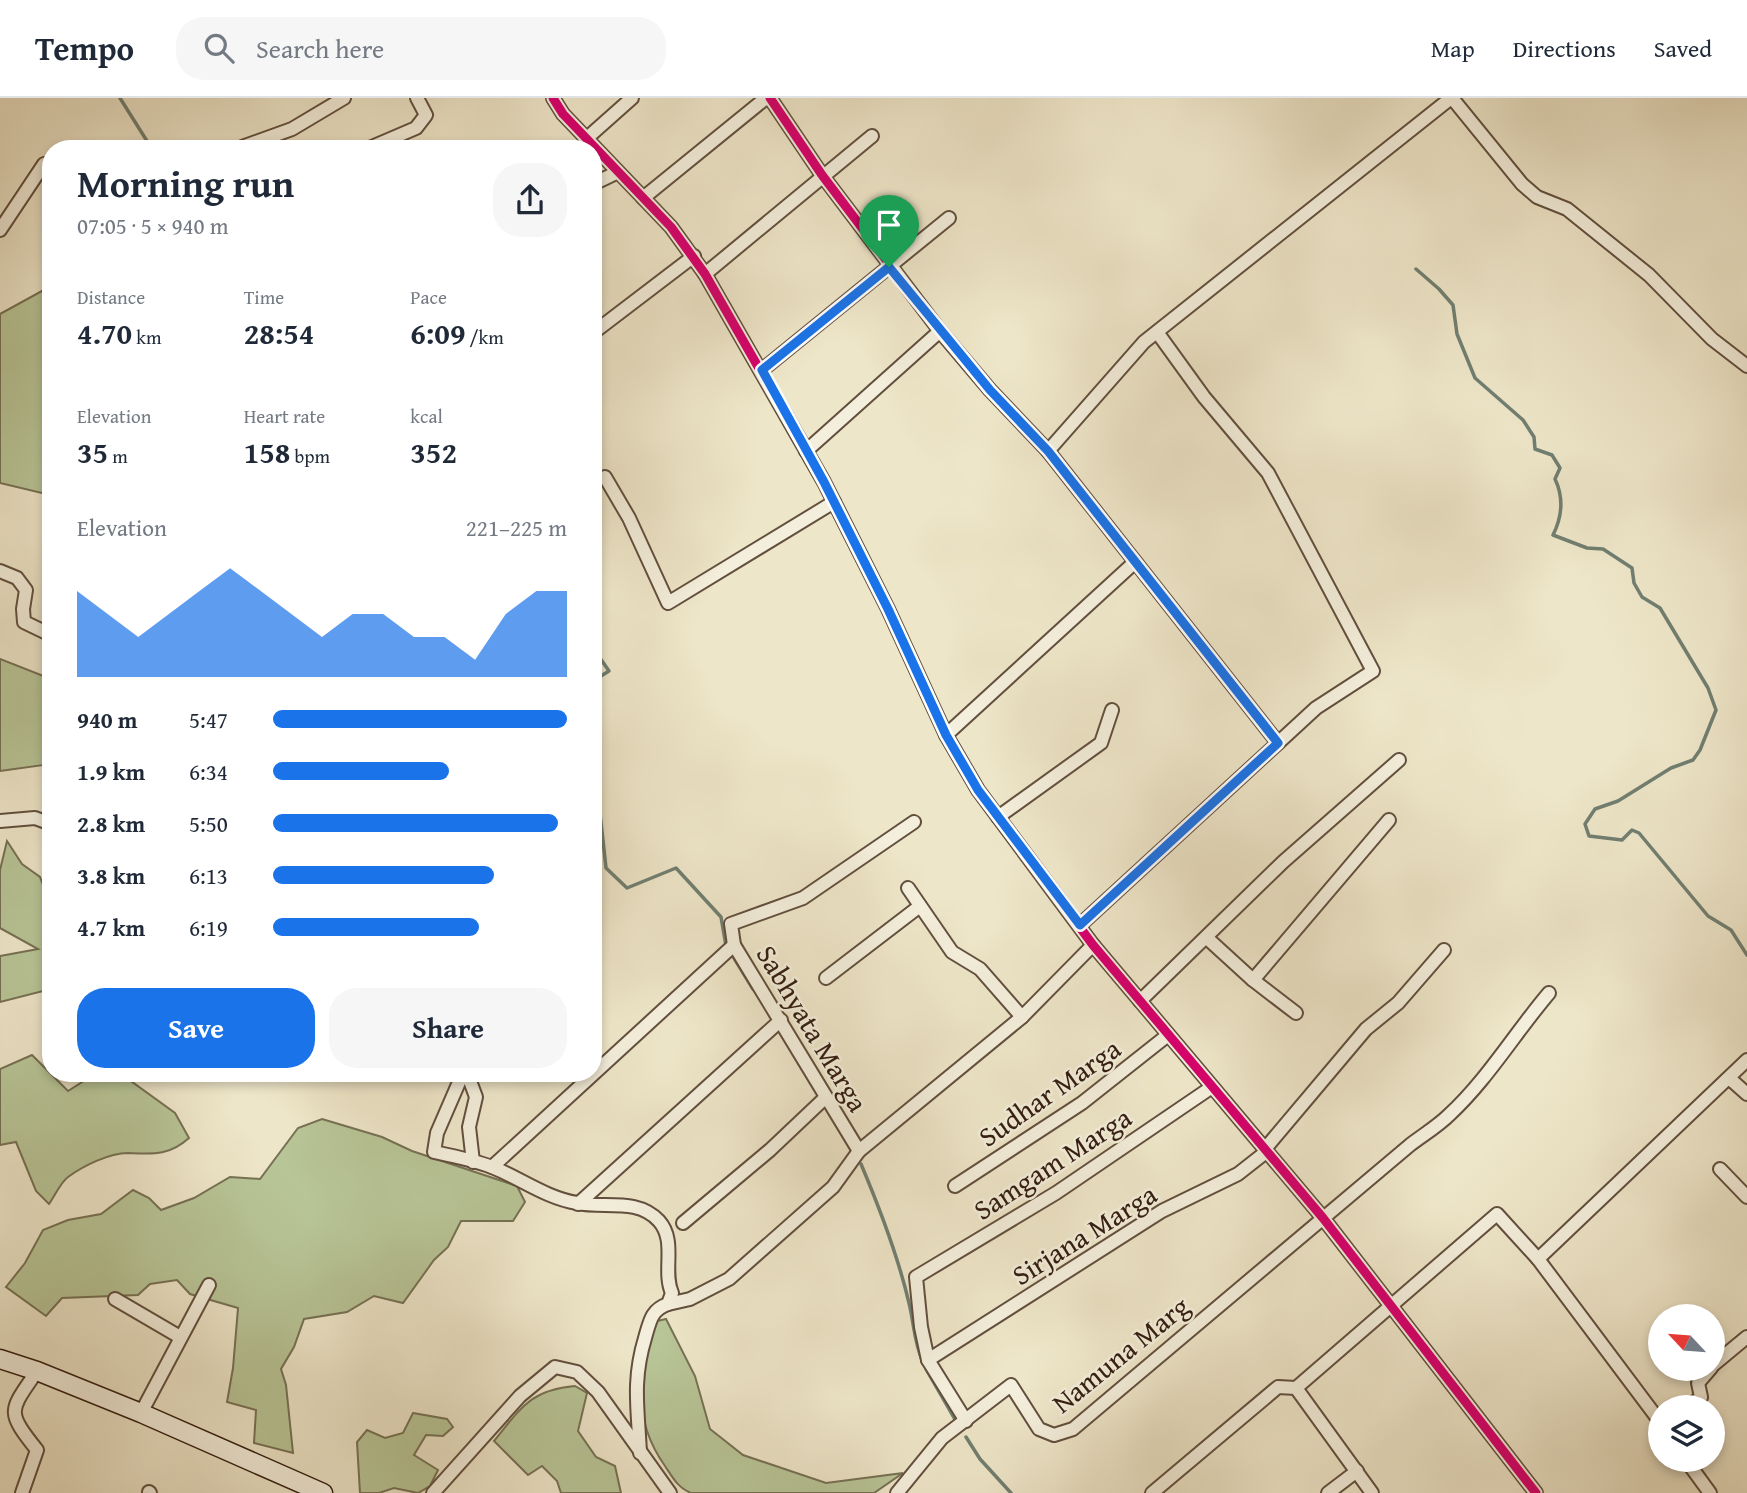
<!DOCTYPE html>
<meta charset="utf-8">
<style>
:root{--surface:#fff;--page:#f6f6f7;--text:#1f2937;--muted:#747a83;--line:#e0e1e3;--accent:#1a73e8}
body{margin:0;font-family:"Gentium Book Plus",serif;background:var(--page);color:var(--text);height:100vh;display:flex;flex-direction:column;font-size:26px;white-space:nowrap}
*{box-sizing:border-box;margin:0}
p{font-size:23px;color:var(--muted)}
.icon{flex:none;width:38px;height:38px;fill:none;stroke:currentColor;stroke-width:2;stroke-linecap:round;stroke-linejoin:round}
.map{position:relative;flex:1;overflow:hidden}
.sheet{position:absolute;left:42px;top:42px;width:560px;height:942px;display:flex;flex-direction:column;background:var(--surface);border-radius:28px;box-shadow:0 4px 10px #0003}
.sheet>*{flex:none}
.needle{width:46px;rotate:296deg}
.fabs{position:absolute;left:1648px;top:1206px;display:grid;gap:14px}
.fabs a{display:grid;place-items:center;width:77px;height:77px;border-radius:50%;background:var(--surface);box-shadow:0 4px 10px #0003;font-size:35px}
.pin{position:absolute;display:grid;place-items:center;width:60px;height:60px;color:#fff;margin:-72px -30px;border-radius:50% 50% 50% 0;rotate:-45deg;box-shadow:0 0 7px #0007}
.pin .icon{rotate:45deg}
.round{display:grid;place-items:center;flex:none;width:74px;height:74px;border-radius:28px;background:var(--page)}
.overview{display:flex;align-items:center;justify-content:space-between;height:119px;padding:0 35px}
h1{font-size:38px;font-weight:700;line-height:52px}
.stats{display:grid;grid-template-columns:repeat(3,1fr);gap:10px;height:119px;padding:7px 35px}
.stats div{display:grid;align-content:center}
.stats b{font-size:30px;font-weight:700}
.stats small{font-size:19px;font-weight:400}
.stats p{font-size:19px}
.chart{height:196px;padding:14px 35px}
.chart p{display:flex;justify-content:space-between}
.chart svg{width:100%;height:126px;margin-top:7px;fill:var(--accent);opacity:.7}
.cta{display:flex;gap:14px;margin-top:auto;padding:14px 35px}
.cta a{flex:1;height:80px;border-radius:28px;background:var(--accent);color:#fff;font-size:28px;font-weight:700;line-height:80px;text-align:center}
.cta a+a{background:var(--page);color:var(--text)}
ul{padding:0 35px;list-style:none;font-size:23px}
li{display:grid;grid-template-columns:112px 84px 1fr;align-items:center;height:52px}
li i{height:18px;border-radius:9px;background:var(--accent)}
header{display:flex;align-items:center;gap:42px;box-sizing:border-box;height:98px;padding:0 35px;background:var(--surface);border-bottom:2px solid var(--line)}
header strong{font-size:33px}
nav{display:flex;gap:38px;margin-inline-start:auto;font-size:24px}
.search{width:490px;height:63px;background:var(--page);display:flex;align-items:center;gap:18px;box-sizing:border-box;padding:0 24px;border-radius:28px;color:var(--muted);font-size:26px}
.map>svg:first-child{display:block}
.green{fill:#b8c597;stroke:#767154;stroke-width:2}
.lines{fill:none;stroke-linecap:round;stroke-linejoin:round}
.stream{stroke:#717f71;stroke-width:3.5}
.street-casing{stroke:#624f3e;stroke-width:16}
.secondary-casing{stroke:#331d10;stroke-width:21}
.street{stroke:#f4efdc;stroke-width:12}
.secondary{stroke:#f4efdc;stroke-width:18}
.cycleway-casing{stroke:#f4efdc;stroke-width:13}
.cycleway{stroke:#d6006c;stroke-width:9}
.route-casing{stroke:#fff;stroke-width:14}
.route{stroke:#1a73e8;stroke-width:9}
.labels{text-anchor:middle;dominant-baseline:central;stroke-width:5;stroke-linejoin:round;paint-order:stroke}
.street-label{font-size:28px;fill:#331d10;stroke:#f4efdc}
</style>
<header>
<strong>Tempo</strong>
<div class="search"><svg class="icon" aria-label="search" viewBox="0 0 24 24"><circle cx="10" cy="10" r="6"/><path d="M15 15l6 6"/></svg>Search here</div>
<nav><a>Map</a><a>Directions</a><a>Saved</a></nav>
</header>
<div class="map">
<svg width="1747" height="1395" viewBox="0 0 1747 1395">
<rect width="100%" height="100%" fill="#eee6c9"/>
<filter id="stains"><feTurbulence type="fractalNoise" baseFrequency=".00286" numOctaves="4"/><feColorMatrix values="0 0 0 0 .2 0 0 0 0 .09 0 0 0 0 .02 0 0 0 .5 -.17"/></filter>
<radialGradient id="worn" r=".72"><stop offset=".6" stop-color="#630" stop-opacity="0"/><stop offset="1" stop-color="#630" stop-opacity=".3"/></radialGradient>
<g class="green">
<path d="M 51,188 L 51,392 L 46,396 L 0,385 L 0,216 Z"/>
<path d="M 0,561 L 51,581 L 51,666 L 0,673 Z"/>
<path d="M 7,743 L 22,766 L 40,779 L 46,795 L 51,792 L 51,891 L 0,904 L 0,858 L 38,851 L 0,830 L 0,772 Z"/>
<path d="M 32,957 L 68,993 L 87,981 L 104,975 L 128,981 L 175,1015 L 189,1040 C 169,1058 153,1056 128,1055 C 109,1055 83,1068 68,1079 C 60,1085 55,1098 49,1106 L 36,1093 L 16,1044 L 0,1047 L 0,971 Z"/>
<path d="M 322,1021 L 382,1039 L 412,1053 L 517,1088 L 525,1104 L 513,1123 L 461,1123 L 448,1149 L 434,1162 L 403,1205 L 374,1198 L 347,1214 L 304,1221 L 294,1249 L 281,1271 L 286,1287 L 293,1355 L 254,1345 L 256,1312 L 227,1304 L 233,1270 L 238,1210 L 190,1196 L 177,1182 L 150,1186 L 138,1197 L 62,1200 L 46,1218 L 6,1189 L 25,1165 L 43,1132 L 68,1122 L 101,1116 L 133,1092 L 149,1100 L 161,1112 L 194,1100 L 230,1079 L 260,1081 L 298,1030 Z"/>
<path d="M 666,1221 L 695,1278 L 710,1331 L 743,1357 L 826,1385 L 903,1375 L 874,1395 L 691,1395 C 678,1390 673,1380 665,1368 C 631,1320 638,1275 657,1223 Z"/>
<path d="M 575,1288 L 587,1295 L 578,1333 L 596,1359 L 615,1368 L 621,1395 L 561,1395 L 557,1383 L 542,1368 L 528,1377 L 494,1343 C 521,1310 530,1292 575,1288 Z"/>
<path d="M 413,1315 L 447,1321 L 453,1329 L 443,1338 L 426,1337 L 414,1357 L 438,1372 L 430,1388 L 418,1395 L 394,1390 L 379,1395 L 360,1395 L 357,1344 L 367,1332 L 385,1340 L 403,1335 Z"/>
</g>
<g class="lines">
<g class="stream">
<path d="M 120,0 L 152,51"/>
<path d="M 1416,171 L 1439,191 L 1453,207 L 1457,236 L 1475,280 L 1523,322 L 1534,339 L 1535,351 L 1552,357 L 1560,370 L 1555,381 C 1564,400 1562,419 1553,437 L 1587,450 L 1603,451 L 1632,470 L 1634,485 L 1642,499 L 1660,510 L 1708,590 L 1716,612 L 1700,652 L 1693,662 L 1671,670 L 1618,703 L 1595,711 L 1585,726 L 1589,738 L 1622,742 L 1632,732 L 1639,735 L 1708,818 L 1731,832 L 1747,857"/>
<path d="M 593,550 L 609,573 L 593,583"/>
<path d="M 593,652 L 606,770 L 627,790 L 676,770 L 721,819 L 726,848"/>
<path d="M 734,860 L 753,891"/>
<path d="M 861,1066 C 880,1111 898,1158 909,1205 C 914,1225 914,1245 923,1264"/>
<path d="M 926,1271 L 957,1325"/>
<path d="M 966,1339 L 980,1361 L 1011,1395"/>
</g>
<defs>
<g id="street">
<path d="M 553,0 L 563,16 L 671,129 L 705,176 L 824,384 L 888,511 L 946,637 L 978,692 L 1093,847 L 1323,1120 L 1536,1395"/>
<path d="M 770,0 L 822,77 L 940,233 L 990,292 L 1048,353 L 1278,645 L 1080,827"/>
<path d="M 1452,0 L 1522,86 L 1537,99 L 1567,111 L 1649,177 L 1712,241 L 1747,268"/>
<path d="M 587,40 L 632,0"/>
<path d="M 242,49 L 292,31 L 344,0"/>
<path d="M 367,51 L 416,30 L 426,17 L 417,0"/>
<path d="M 593,86 L 618,74"/>
<path d="M 643,100 L 766,0"/>
<path d="M 0,132 L 44,66"/>
<path d="M 705,176 L 872,38"/>
<path d="M 1157,234 L 1204,299 L 1268,375 L 1373,573 L 1316,610 L 1278,645"/>
<path d="M 593,235 L 694,158"/>
<path d="M 762,272 L 949,120"/>
<path d="M 806,353 L 940,233"/>
<path d="M 1048,353 L 1144,244 L 1451,0"/>
<path d="M 605,379 L 629,420 L 668,505 L 834,404"/>
<path d="M 0,473 L 17,480 L 26,492 L 23,511 L 24,524 L 51,537"/>
<path d="M 946,637 L 1135,464"/>
<path d="M 998,719 L 1101,645 L 1112,612"/>
<path d="M 0,723 L 35,720 L 51,726"/>
<path d="M 908,790 L 952,854 L 980,871 L 1022,919"/>
<path d="M 1207,840 L 1253,882 L 1296,915"/>
<path d="M 734,847 L 731,826 L 803,800 L 914,724"/>
<path d="M 826,880 L 920,808"/>
<path d="M 1253,882 L 1389,722"/>
<path d="M 1140,903 L 1283,764 L 1399,662"/>
<path d="M 463,975 L 437,1035 L 434,1054 C 453,1058 473,1062 492,1069 C 520,1080 546,1100 577,1105 C 604,1111 637,1099 659,1123 C 677,1143 662,1173 672,1195 L 668,1206 C 651,1212 650,1223 645,1240 C 632,1283 638,1311 640,1355"/>
<path d="M 467,975 L 476,999 L 469,1029 L 473,1064"/>
<path d="M 1729,980 L 1747,996"/>
<path d="M 1264,1052 L 1366,931 L 1398,905 L 1444,852"/>
<path d="M 492,1069 L 734,847 L 859,1053 L 1022,919 L 1093,847"/>
<path d="M 1720,1071 L 1747,1099"/>
<path d="M 955,1088 L 1082,1005 L 1168,937"/>
<path d="M 578,1106 L 781,922"/>
<path d="M 683,1125 L 770,1052 L 826,999"/>
<path d="M 1538,1161 L 1747,962"/>
<path d="M 115,1201 L 180,1239"/>
<path d="M 668,1206 L 690,1201 L 729,1181 L 833,1089 L 859,1053"/>
<path d="M 928,1262 L 1162,1113 L 1238,1076 L 1266,1054"/>
<path d="M 1713,1267 L 1747,1239"/>
<path d="M 1689,1309 L 1701,1299 L 1698,1285 L 1711,1270"/>
<path d="M 141,1315 L 209,1187"/>
<path d="M 966,1323 L 928,1262 L 921,1229 L 916,1179 L 1056,1095 L 1212,989"/>
<path d="M 1686,1362 L 1710,1395"/>
<path d="M 149,1394 L 150,1395"/>
<path d="M 22,1395 L 37,1352 C 5,1312 10,1313 37,1273"/>
<path d="M 433,1395 L 520,1298 L 555,1269 L 577,1274 L 598,1294 L 670,1395"/>
<path d="M 897,1395 L 942,1340 L 1011,1287 L 1039,1331 L 1054,1337 L 1073,1331 L 1410,1047 C 1423,1037 1438,1028 1449,1017 C 1487,982 1515,935 1549,895"/>
<path d="M 1152,1395 L 1278,1289 L 1296,1290"/>
<path d="M 1328,1395 L 1357,1373"/>
<path d="M 1372,1395 L 1296,1290 L 1497,1116 L 1538,1161 L 1661,1325"/>
</g>
<path id="secondary" d="M 0,1261 L 37,1273 L 141,1315 L 323,1395"/>
</defs>
<use href="#street" class="street-casing"/>
<use href="#secondary" class="secondary-casing"/>
<use href="#street" class="street"/>
<use href="#secondary" class="secondary"/>
<defs>
<g id="cycleway">
<path d="M 553,0 L 563,16 L 671,129 L 705,176 L 824,384 L 888,511 L 946,637 L 978,692 L 1093,847 L 1323,1120 L 1536,1395"/>
<path d="M 770,0 L 822,77 L 940,233 L 990,292 L 1048,353 L 1278,645 L 1080,827"/>
</g>
</defs>
<use href="#cycleway" class="cycleway-casing"/>
<use href="#cycleway" class="cycleway"/>
</g>
<g class="lines">
<defs>
<path id="route" d="M 889,169 L 990,292 L 1048,353 L 1278,645 L 1080,827 L 978,692 L 946,637 L 888,511 L 824,384 L 762,272 Z"/>
</defs>
<use href="#route" class="route-casing"/>
<use href="#route" class="route"/>
</g>
<g class="labels">
<g class="street-label">
<text transform="translate(813 930) rotate(59)">Sabhyata Marga</text>
<text transform="translate(1049 994) rotate(-35)">Sudhar Marga</text>
<text transform="translate(1052 1065) rotate(-33)">Samgam Marga</text>
<text transform="translate(1084 1136) rotate(-32)">Sirjana Marga</text>
<text transform="translate(1120 1256) rotate(-39)">Namuna Marg</text>
</g>
</g>
<rect width="100%" height="100%" filter="url(#stains)"/>
<rect width="100%" height="100%" fill="url(#worn)"/>
</svg>
<div class="fabs">
<a><svg class="needle" viewBox="-14 -14 28 28"><path d="M0-13l5 13h-10z" fill="#e53935"/><path d="M0 13l5-13h-10z" fill="#747a83"/></svg></a>
<a><svg class="icon" aria-label="layers" viewBox="0 0 24 24"><path d="M12 4l9 5-9 5-9-5zM3 14l9 5 9-5"/></svg></a>
</div>
<div class="pin" style="left:889px;top:169px;background:#1e9e55"><svg class="icon" aria-label="arrive" viewBox="0 0 24 24"><path d="M6 21V4h12l-3 4 3 4H6"/></svg></div>
<section class="sheet">
<div class="overview"><div><h1>Morning run</h1><p>07:05 · 5 × 940 m</p></div><a class="round"><svg class="icon" aria-label="share" viewBox="0 0 24 24"><path d="M12 15V3M7 8l5-5 5 5M5 13v7h14v-7"/></svg></a></div>
<div class="stats">
<div><p>Distance</p><b>4.70<small> km</small></b></div>
<div><p>Time</p><b>28:54</b></div>
<div><p>Pace</p><b>6:09<small> /km</small></b></div>
</div>
<div class="stats">
<div><p>Elevation</p><b>35<small> m</small></b></div>
<div><p>Heart rate</p><b>158<small> bpm</small></b></div>
<div><p>kcal</p><b>352</b></div>
</div>
<div class="chart"><p><span>Elevation</span>221–225 m</p>
<svg viewBox="0 0 160 44" preserveAspectRatio="none"><path d="M0 44V14L10 22L20 30L30 22L40 14L50 6L60 14L70 22L80 30L90 22L100 22L110 30L120 30L130 38L140 22L150 14L160 14V44z"/></svg>
</div>
<ul>
<li><b>940 m</b>5:47<i style="width:100%"></i></li>
<li><b>1.9 km</b>6:34<i style="width:60%"></i></li>
<li><b>2.8 km</b>5:50<i style="width:97%"></i></li>
<li><b>3.8 km</b>6:13<i style="width:75%"></i></li>
<li><b>4.7 km</b>6:19<i style="width:70%"></i></li>
</ul>
<div class="cta"><a>Save</a><a>Share</a></div>
</section>
</div>
